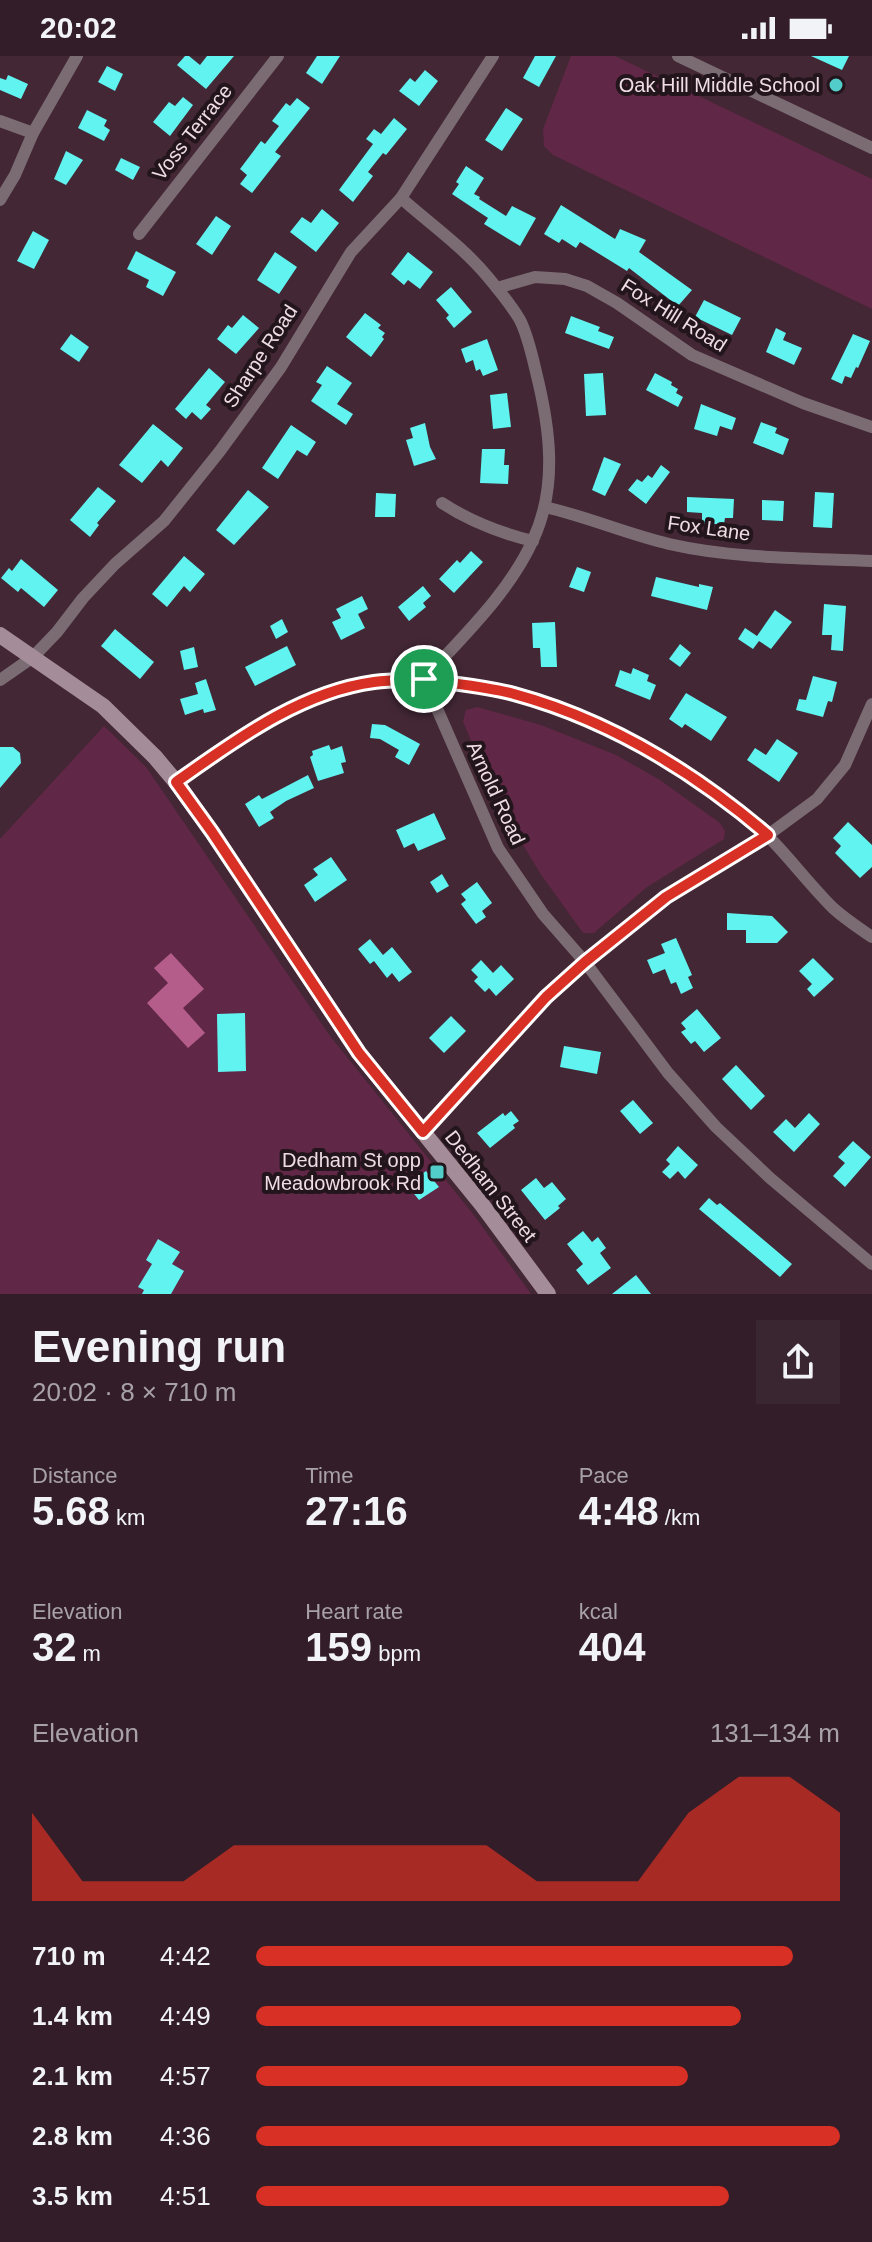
<!DOCTYPE html>
<meta charset="utf-8">
<style>
:root{--surface:#321d28;--page:#3a2630;--text:#f1f3f6;--muted:#a8a2a8;--accent:#d93025}
body{margin:0;font-family:Arial,sans-serif;background:var(--page);color:var(--text);height:100vh;display:flex;flex-direction:column;font-size:30px;white-space:nowrap}
*{box-sizing:border-box;margin:0}
p{font-size:26px;color:var(--muted)}
.icon{flex:none;width:44px;height:44px;fill:none;stroke:currentColor;stroke-width:2;stroke-linecap:round;stroke-linejoin:round}
.map{position:relative;height:1238px;overflow:hidden}
.sheet{display:flex;flex-direction:column;background:var(--surface);flex:1}
.sheet>*{flex:none}
.pin{position:absolute;display:grid;place-items:center;width:68px;height:68px;color:#fff;margin:-34px;border:4px solid #fff;border-radius:50%;box-shadow:0 2px 8px #0007}
.round{display:grid;place-items:center;flex:none;width:84px;height:84px;border-radius:0px;background:var(--page)}
.overview{display:flex;align-items:center;justify-content:space-between;height:136px;padding:0 32px}
h1{font-size:44px;font-weight:600;line-height:60px}
.figures{display:grid;grid-template-columns:repeat(3,1fr);gap:12px;height:136px;padding:8px 32px}
.figures div{display:grid;align-content:center}
.figures b{font-size:40px;font-weight:600}
.figures small{font-size:22px;font-weight:400}
.figures p{font-size:22px}
.chart{height:224px;padding:16px 32px}
.chart p{display:flex;justify-content:space-between}
.chart svg{width:100%;height:144px;margin-top:8px;fill:var(--accent);opacity:.7}
ul{padding:0 32px;list-style:none;font-size:26px}
li{display:grid;grid-template-columns:128px 96px 1fr;align-items:center;height:60px}
li i{height:20px;border-radius:10px;background:var(--accent)}
.status{display:flex;justify-content:space-between;align-items:center;height:56px;padding:0 40px;background:var(--surface);direction:ltr}
.status svg{height:22px;fill:currentColor}
.map>svg:first-child{display:block}
.green{fill:#612746}
.water{fill:#b45d8b}
.building{fill:#60f3f0}
.lines{fill:none;stroke-linecap:round;stroke-linejoin:round}
.minor{stroke:#7b6c73;stroke-width:12}
.secondary{stroke:#a48d98;stroke-width:16}
.route-casing{stroke:#fff;stroke-width:16}
.route{stroke:#d93025;stroke-width:10}
.poi-dot{fill:#53cdca;stroke:#22151b;stroke-width:3}
.labels{text-anchor:middle;dominant-baseline:central;stroke-width:8;stroke-linejoin:round;paint-order:stroke}
.poi-label{font-size:20px;fill:#efdce4;stroke:#22151b;text-anchor:end}
.street-label{font-size:20px;fill:#efdce4;stroke:#22151b}
</style>
<div class="status"><b>20:02</b><svg viewBox="0 0 49 12"><path d="M0 12V9h3v3zM5 12V6h3v6zM10 12V3h3v9zM15 12V0h3v12zM26 1h20v11H26zM47 4h2v5h-2z"/></svg></div>
<div class="map">
<svg width="872" height="1238" viewBox="0 0 872 1238">
<rect width="100%" height="100%" fill="#432735"/>
<g class="green">
<path d="M 571,0 L 615,0 L 872,123 L 872,253 L 553,99 L 544,90 L 543,73 Z"/>
<path d="M 477,651 L 541,669 L 616,699 L 660,724 L 720,767 L 725,775 L 724,783 L 647,831 L 594,877 L 583,877 L 542,820 L 512,771 L 480,707 L 463,665 L 466,654 Z"/>
<path d="M 104,670 L 146,711 L 330,980 L 473,1158 L 531,1238 L 0,1238 L 0,783 Z"/>
</g>
<path class="water" d="M 171,897 L 204,933 L 183,952 L 205,977 L 188,992 L 147,947 L 168,927 L 154,912 Z"/>
<g class="building">
<path d="M 185,0 L 189,0 L 200,9 L 207,0 L 234,0 L 206,33 L 177,9 Z"/>
<path d="M 317,0 L 340,0 L 322,28 L 306,17 Z"/>
<path d="M 535,0 L 556,0 L 539,31 L 523,22 Z"/>
<path d="M 811,0 L 849,0 L 842,14 Z"/>
<path d="M 107,10 L 123,18 L 115,35 L 98,26 Z"/>
<path d="M 425,14 L 438,25 L 419,50 L 399,35 L 410,22 L 415,26 Z"/>
<path d="M 8,19 L 28,28 L 21,43 L 0,34 L 0,22 L 6,24 Z"/>
<path d="M 183,41 L 193,49 L 170,80 L 153,66 L 169,46 L 175,50 Z"/>
<path d="M 297,42 L 310,52 L 275,96 L 281,100 L 252,137 L 240,128 L 247,119 L 240,113 L 261,85 L 265,88 L 279,70 L 272,65 L 286,47 L 290,50 Z"/>
<path d="M 506,52 L 523,63 L 502,95 L 485,84 Z"/>
<path d="M 87,54 L 107,64 L 104,70 L 110,74 L 104,85 L 78,72 Z"/>
<path d="M 394,62 L 407,73 L 386,99 L 383,97 L 368,116 L 373,120 L 353,146 L 339,134 L 373,88 L 366,83 L 374,73 L 381,78 Z"/>
<path d="M 66,95 L 83,104 L 66,129 L 54,123 Z"/>
<path d="M 121,102 L 140,111 L 133,124 L 115,114 Z"/>
<path d="M 466,110 L 484,122 L 474,138 L 480,141 L 479,143 L 506,160 L 512,150 L 536,162 L 520,190 L 484,168 L 488,162 L 452,138 L 459,128 L 456,126 Z"/>
<path d="M 561,149 L 615,183 L 620,173 L 646,184 L 639,196 L 692,234 L 678,250 L 629,212 L 627,215 L 580,186 L 576,192 L 562,183 L 559,187 L 544,178 Z"/>
<path d="M 322,153 L 339,167 L 316,196 L 290,176 L 302,161 L 311,167 Z"/>
<path d="M 216,160 L 231,170 L 212,199 L 196,188 Z"/>
<path d="M 33,175 L 49,184 L 34,213 L 17,205 Z"/>
<path d="M 136,195 L 176,216 L 163,240 L 146,231 L 149,224 L 127,213 Z"/>
<path d="M 275,196 L 297,211 L 279,238 L 257,224 Z"/>
<path d="M 408,196 L 433,216 L 420,233 L 408,224 L 404,229 L 391,218 Z"/>
<path d="M 451,231 L 472,256 L 454,272 L 446,262 L 449,259 L 436,244 Z"/>
<path d="M 704,244 L 741,262 L 732,279 L 695,261 Z"/>
<path d="M 365,257 L 381,269 L 378,272 L 385,277 L 382,281 L 384,283 L 371,301 L 346,281 Z"/>
<path d="M 243,259 L 259,272 L 236,298 L 217,283 L 228,269 L 232,272 Z"/>
<path d="M 571,260 L 600,271 L 598,275 L 614,281 L 609,293 L 565,277 Z"/>
<path d="M 776,272 L 786,277 L 783,284 L 802,292 L 794,309 L 766,296 Z"/>
<path d="M 71,278 L 89,291 L 79,306 L 60,293 Z"/>
<path d="M 853,278 L 870,285 L 858,312 L 856,311 L 851,322 L 845,320 L 842,328 L 831,323 Z"/>
<path d="M 487,283 L 498,314 L 483,320 L 480,313 L 476,315 L 473,304 L 466,307 L 461,293 Z"/>
<path d="M 327,310 L 352,327 L 337,348 L 353,358 L 346,369 L 311,345 L 322,329 L 316,326 Z"/>
<path d="M 209,312 L 225,326 L 206,349 L 211,353 L 201,364 L 192,356 L 186,363 L 175,353 Z"/>
<path d="M 603,317 L 606,359 L 586,360 L 584,318 Z"/>
<path d="M 655,317 L 672,326 L 671,329 L 678,333 L 676,337 L 683,341 L 678,351 L 646,334 Z"/>
<path d="M 507,337 L 511,371 L 493,373 L 490,339 Z"/>
<path d="M 701,348 L 736,362 L 732,374 L 720,370 L 717,380 L 694,373 Z"/>
<path d="M 761,366 L 777,372 L 775,377 L 789,383 L 783,399 L 753,387 Z"/>
<path d="M 425,367 L 430,391 L 436,403 L 414,410 L 406,384 L 413,382 L 410,372 Z"/>
<path d="M 153,368 L 183,392 L 168,411 L 161,404 L 142,427 L 119,409 Z"/>
<path d="M 291,369 L 316,386 L 307,400 L 297,394 L 278,423 L 262,412 Z"/>
<path d="M 482,393 L 505,393 L 504,409 L 509,409 L 508,428 L 480,427 Z"/>
<path d="M 604,401 L 621,408 L 605,440 L 592,434 Z"/>
<path d="M 661,409 L 670,416 L 646,448 L 628,434 L 637,423 L 642,426 L 648,419 L 652,422 Z"/>
<path d="M 98,431 L 116,445 L 97,467 L 99,469 L 90,481 L 70,464 Z"/>
<path d="M 248,434 L 269,451 L 234,489 L 216,474 Z"/>
<path d="M 815,436 L 834,437 L 832,472 L 813,471 Z"/>
<path d="M 376,437 L 396,438 L 395,461 L 375,461 Z"/>
<path d="M 687,441 L 734,443 L 733,462 L 725,462 L 724,468 L 702,468 L 702,457 L 687,456 Z"/>
<path d="M 762,444 L 784,445 L 783,465 L 762,464 Z"/>
<path d="M 471,495 L 483,506 L 454,537 L 439,523 L 457,504 L 460,507 Z"/>
<path d="M 184,500 L 205,518 L 190,536 L 184,530 L 167,551 L 152,538 Z"/>
<path d="M 21,503 L 58,534 L 44,551 L 21,532 L 18,536 L 1,522 L 9,512 L 12,515 Z"/>
<path d="M 577,511 L 591,516 L 584,536 L 569,531 Z"/>
<path d="M 656,521 L 699,531 L 699,528 L 713,531 L 707,554 L 651,540 Z"/>
<path d="M 423,530 L 431,540 L 423,547 L 426,551 L 409,565 L 398,551 Z"/>
<path d="M 362,540 L 368,553 L 358,558 L 365,572 L 341,584 L 332,566 L 341,562 L 336,553 Z"/>
<path d="M 824,548 L 846,550 L 843,595 L 831,594 L 832,579 L 822,579 Z"/>
<path d="M 775,554 L 792,566 L 771,593 L 759,585 L 753,593 L 738,583 L 745,572 L 757,580 Z"/>
<path d="M 282,563 L 288,576 L 276,583 L 270,570 Z"/>
<path d="M 555,566 L 557,611 L 541,611 L 540,592 L 533,592 L 532,567 Z"/>
<path d="M 115,573 L 154,606 L 140,623 L 101,590 Z"/>
<path d="M 680,588 L 691,597 L 680,611 L 669,603 Z"/>
<path d="M 287,590 L 296,609 L 255,630 L 245,611 Z"/>
<path d="M 194,591 L 198,611 L 184,614 L 180,595 Z"/>
<path d="M 633,612 L 649,619 L 647,625 L 656,629 L 650,644 L 615,630 L 620,614 L 631,618 Z"/>
<path d="M 813,620 L 837,626 L 832,646 L 828,645 L 823,661 L 796,654 L 799,643 L 806,644 Z"/>
<path d="M 206,623 L 216,654 L 204,657 L 203,653 L 185,659 L 180,643 L 198,638 L 195,627 Z"/>
<path d="M 686,637 L 727,661 L 711,685 L 685,668 L 682,672 L 669,663 Z"/>
<path d="M 372,668 L 385,669 L 420,688 L 409,709 L 395,701 L 399,694 L 380,683 L 370,682 Z"/>
<path d="M 777,683 L 798,697 L 779,726 L 747,704 L 755,692 L 766,699 Z"/>
<path d="M 329,689 L 331,694 L 342,690 L 346,706 L 341,707 L 344,717 L 318,725 L 310,701 L 313,699 L 312,695 Z"/>
<path d="M 0,691 L 13,691 L 20,697 L 21,707 L 0,732 Z"/>
<path d="M 308,719 L 314,732 L 286,745 L 270,756 L 274,762 L 259,771 L 245,748 L 259,739 L 262,743 Z"/>
<path d="M 434,757 L 446,783 L 418,795 L 414,787 L 404,792 L 396,774 Z"/>
<path d="M 848,766 L 872,789 L 872,811 L 860,822 L 835,797 L 841,790 L 833,782 Z"/>
<path d="M 331,801 L 347,824 L 315,846 L 304,829 L 318,819 L 313,813 Z"/>
<path d="M 442,818 L 449,830 L 437,837 L 430,826 Z"/>
<path d="M 477,826 L 492,847 L 482,855 L 486,861 L 476,868 L 461,848 L 466,844 L 461,838 Z"/>
<path d="M 727,857 L 772,860 L 788,876 L 777,887 L 746,887 L 746,874 L 727,874 Z"/>
<path d="M 676,882 L 692,919 L 688,921 L 693,932 L 681,938 L 676,926 L 671,928 L 665,913 L 653,918 L 647,904 L 665,897 L 661,888 Z"/>
<path d="M 370,883 L 383,899 L 392,891 L 412,916 L 399,926 L 392,917 L 387,922 L 374,905 L 370,908 L 358,893 Z"/>
<path d="M 813,902 L 834,923 L 814,941 L 807,933 L 812,928 L 799,915 Z"/>
<path d="M 481,904 L 493,917 L 501,909 L 514,923 L 496,940 L 489,932 L 485,936 L 474,925 L 478,921 L 471,914 Z"/>
<path d="M 697,953 L 721,982 L 704,996 L 695,985 L 691,988 L 681,976 L 686,973 L 681,967 Z"/>
<path d="M 245,957 L 246,1015 L 218,1016 L 217,958 Z"/>
<path d="M 451,960 L 466,975 L 444,997 L 429,982 Z"/>
<path d="M 564,990 L 601,996 L 597,1018 L 560,1011 Z"/>
<path d="M 736,1009 L 765,1040 L 751,1054 L 722,1023 Z"/>
<path d="M 633,1044 L 653,1067 L 640,1078 L 620,1055 Z"/>
<path d="M 511,1055 L 519,1065 L 513,1069 L 515,1072 L 490,1092 L 477,1077 L 503,1057 L 505,1060 Z"/>
<path d="M 809,1057 L 820,1068 L 794,1096 L 773,1076 L 786,1063 L 795,1072 Z"/>
<path d="M 853,1085 L 871,1101 L 845,1131 L 833,1120 L 845,1107 L 838,1101 Z"/>
<path d="M 678,1090 L 698,1109 L 685,1123 L 678,1115 L 670,1123 L 662,1116 L 670,1108 L 666,1104 Z"/>
<path d="M 426,1115 L 439,1131 L 419,1144 L 407,1129 Z"/>
<path d="M 536,1122 L 544,1132 L 552,1126 L 566,1143 L 558,1150 L 560,1152 L 545,1164 L 521,1134 Z"/>
<path d="M 709,1142 L 717,1149 L 720,1147 L 792,1208 L 780,1221 L 699,1153 Z"/>
<path d="M 583,1175 L 592,1186 L 598,1181 L 606,1192 L 600,1197 L 611,1212 L 588,1229 L 576,1214 L 583,1208 L 567,1188 Z"/>
<path d="M 158,1183 L 180,1196 L 172,1208 L 184,1215 L 171,1238 L 142,1238 L 144,1234 L 138,1231 L 152,1208 L 146,1204 Z"/>
<path d="M 636,1219 L 651,1238 L 612,1238 Z"/>
</g>
<g class="lines">
<g class="minor">
<path d="M 678,0 L 872,92"/>
<path d="M 0,65 L 33,77"/>
<path d="M 401,142 C 429,167 463,191 487,220 C 498,233 511,249 520,264 C 528,280 532,299 536,316 C 550,372 558,430 533,484 C 509,537 463,580 424,623 L 498,792 L 543,858 L 585,906 L 668,1017 L 716,1071 L 770,1122 L 872,1208"/>
<path d="M 0,144 L 15,119 L 33,77 L 77,0"/>
<path d="M 139,178 L 278,0"/>
<path d="M 497,232 L 535,221 L 565,223 L 587,230 L 617,247 L 692,299 L 803,347 L 872,371"/>
<path d="M 442,447 C 471,466 500,477 533,485"/>
<path d="M 545,451 C 588,461 627,478 669,488 C 735,503 805,502 872,505"/>
<path d="M 0,624 L 33,601 L 57,576 L 83,542 L 115,508 L 164,465 L 220,395 L 281,311 L 351,196 L 401,142 L 493,0"/>
<path d="M 176,726 C 226,692 276,655 333,636 C 378,620 424,623 470,630 C 575,647 663,694 746,760 C 779,787 803,822 833,852 C 845,863 859,872 872,881"/>
<path d="M 423,1076 L 546,941 L 633,866 L 666,841 L 768,779 L 817,743 L 845,709 L 872,648"/>
</g>
<path class="secondary" d="M 0,579 L 103,650 L 155,701 L 176,726 L 212,776 L 359,997 L 483,1150 L 548,1238"/>
</g>
<g class="lines">
<defs>
<path id="route" d="M 424,623 C 454,628 485,630 514,638 C 610,664 693,715 768,779 L 666,841 L 585,906 L 546,941 L 423,1076 L 359,997 L 212,776 L 176,726 C 236,684 300,636 374,626 C 391,624 408,624 424,623 Z"/>
</defs>
<use href="#route" class="route-casing"/>
<use href="#route" class="route"/>
</g>
<g class="poi-dot">
<circle cx="836" cy="29" r="8"/>
<rect x="429" y="1108" width="16" height="16" rx="4"/>
</g>
<g class="labels">
<g class="poi-label">
<text x="820" y="29">Oak Hill Middle School</text>
<text x="421" y="1104">Dedham St opp<tspan x="421" dy="23">Meadowbrook Rd</tspan></text>
</g>
<g class="street-label">
<text transform="translate(192 76) rotate(-52)">Voss Terrace</text>
<text transform="translate(674 259) rotate(32)">Fox Hill Road</text>
<text transform="translate(260 300) rotate(-57)">Sharpe Road</text>
<text transform="translate(709 472) rotate(8)">Fox Lane</text>
<text transform="translate(496 737) rotate(65)">Arnold Road</text>
<text transform="translate(491 1130) rotate(52)">Dedham Street</text>
</g>
</g>
</svg>
<div class="pin" style="left:424px;top:623px;background:#1e9e55"><svg class="icon" aria-label="arrive" viewBox="0 0 24 24"><path d="M6 21V4h12l-3 4 3 4H6"/></svg></div>
</div>
<section class="sheet">
<div class="overview"><div><h1>Evening run</h1><p>20:02 · 8 × 710 m</p></div><a class="round"><svg class="icon" aria-label="share" viewBox="0 0 24 24"><path d="M12 15V3M7 8l5-5 5 5M5 13v7h14v-7"/></svg></a></div>
<div class="figures">
<div><p>Distance</p><b>5.68<small> km</small></b></div>
<div><p>Time</p><b>27:16</b></div>
<div><p>Pace</p><b>4:48<small> /km</small></b></div>
</div>
<div class="figures">
<div><p>Elevation</p><b>32<small> m</small></b></div>
<div><p>Heart rate</p><b>159<small> bpm</small></b></div>
<div><p>kcal</p><b>404</b></div>
</div>
<div class="chart"><p><span>Elevation</span>131–134 m</p>
<svg viewBox="0 0 160 44" preserveAspectRatio="none"><path d="M0 44V17L10 38L20 38L30 38L40 27L50 27L60 27L70 27L80 27L90 27L100 38L110 38L120 38L130 17L140 6L150 6L160 17V44z"/></svg>
</div>
<ul>
<li><b>710 m</b>4:42<i style="width:92%"></i></li>
<li><b>1.4 km</b>4:49<i style="width:83%"></i></li>
<li><b>2.1 km</b>4:57<i style="width:74%"></i></li>
<li><b>2.8 km</b>4:36<i style="width:100%"></i></li>
<li><b>3.5 km</b>4:51<i style="width:81%"></i></li>
</ul>
</section>
